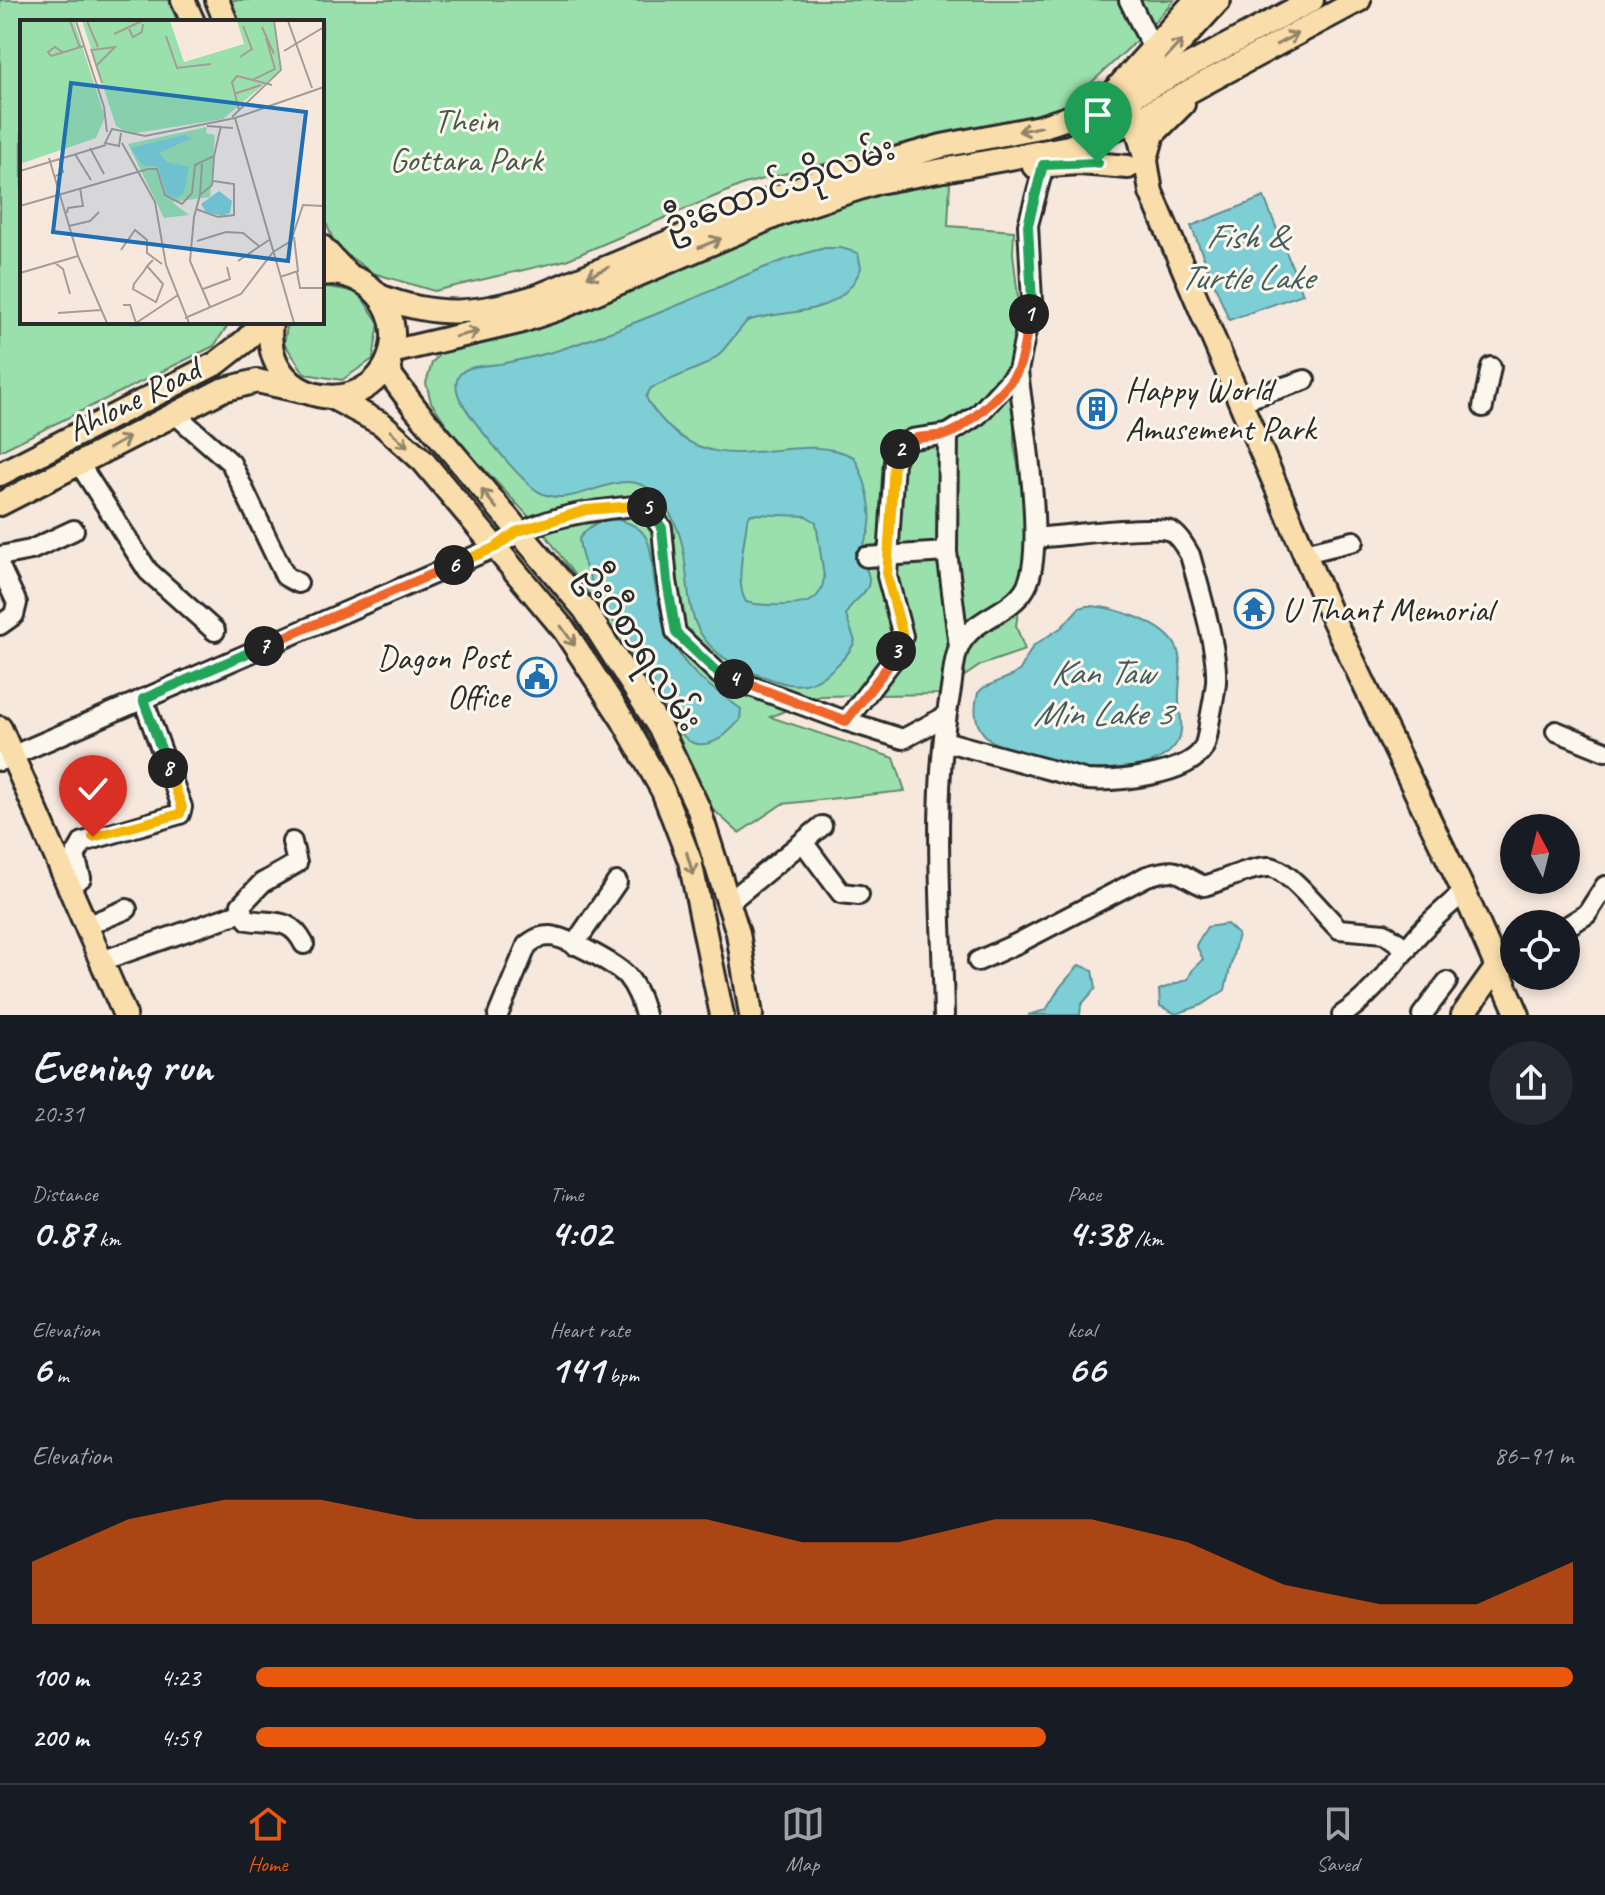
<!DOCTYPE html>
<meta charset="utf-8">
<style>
:root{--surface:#171b24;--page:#242831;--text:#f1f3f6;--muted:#9ea1a6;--line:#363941;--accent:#ea580c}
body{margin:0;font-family:Caveat,"Noto Sans Myanmar",sans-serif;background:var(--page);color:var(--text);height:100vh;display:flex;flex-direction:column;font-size:30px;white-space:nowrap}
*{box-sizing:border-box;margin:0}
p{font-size:26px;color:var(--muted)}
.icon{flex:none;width:44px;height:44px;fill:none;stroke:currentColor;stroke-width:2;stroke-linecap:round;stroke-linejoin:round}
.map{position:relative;height:1015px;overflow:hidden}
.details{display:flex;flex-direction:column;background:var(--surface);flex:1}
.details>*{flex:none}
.needle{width:52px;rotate:353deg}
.controls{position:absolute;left:1500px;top:814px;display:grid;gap:16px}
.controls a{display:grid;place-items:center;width:80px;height:80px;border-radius:50%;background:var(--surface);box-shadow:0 4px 12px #0003;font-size:40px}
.pin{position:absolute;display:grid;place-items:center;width:68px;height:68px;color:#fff;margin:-82px -34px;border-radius:50% 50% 50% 0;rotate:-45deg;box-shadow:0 0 8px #0007}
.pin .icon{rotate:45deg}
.km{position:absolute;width:40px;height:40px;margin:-20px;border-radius:50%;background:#222;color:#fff;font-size:22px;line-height:40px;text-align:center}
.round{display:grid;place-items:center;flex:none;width:84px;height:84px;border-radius:42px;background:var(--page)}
.summary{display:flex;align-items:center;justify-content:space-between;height:136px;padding:0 32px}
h1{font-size:44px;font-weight:600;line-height:60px}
.metrics{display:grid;grid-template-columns:repeat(3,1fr);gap:12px;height:136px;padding:8px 32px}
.metrics div{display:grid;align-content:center}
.metrics b{font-size:40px;font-weight:600}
.metrics small{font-size:22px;font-weight:400}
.metrics p{font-size:22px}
.chart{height:224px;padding:16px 32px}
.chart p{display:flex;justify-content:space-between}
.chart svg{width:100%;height:144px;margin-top:8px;fill:var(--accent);opacity:.7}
ul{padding:0 32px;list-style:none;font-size:26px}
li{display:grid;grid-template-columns:128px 96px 1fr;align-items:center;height:60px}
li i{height:20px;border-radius:10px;background:var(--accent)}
.dock{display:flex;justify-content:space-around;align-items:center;height:112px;border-top:2px solid var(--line);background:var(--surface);font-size:22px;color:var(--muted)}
.dock a{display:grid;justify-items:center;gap:4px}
.dock .on{color:var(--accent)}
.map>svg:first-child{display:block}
.green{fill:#9ae0ad;stroke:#62866c;stroke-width:2}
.water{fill:#7ecfd5;stroke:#5d8d91;stroke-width:2;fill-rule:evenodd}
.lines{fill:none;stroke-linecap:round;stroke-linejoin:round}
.minor-casing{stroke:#2b2b2b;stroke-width:24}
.major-casing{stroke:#2b2b2b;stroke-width:28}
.minor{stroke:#fbf7ec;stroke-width:18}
.major{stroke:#f9deab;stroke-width:22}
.oneway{stroke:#92846b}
.split-1-casing{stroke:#fff;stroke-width:16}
.split-2-casing{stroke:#fff;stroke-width:16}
.split-3-casing{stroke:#fff;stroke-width:16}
.split-4-casing{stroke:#fff;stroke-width:16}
.split-5-casing{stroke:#fff;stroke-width:16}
.split-6-casing{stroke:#fff;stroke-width:16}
.split-7-casing{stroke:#fff;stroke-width:16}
.split-8-casing{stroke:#fff;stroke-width:16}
.split-9-casing{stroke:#fff;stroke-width:16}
.split-1{stroke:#22a559;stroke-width:10}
.split-2{stroke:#f0652b;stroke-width:10}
.split-3{stroke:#f5b400;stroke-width:10}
.split-4{stroke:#f0652b;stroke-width:10}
.split-5{stroke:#22a559;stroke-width:10}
.split-6{stroke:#f5b400;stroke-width:10}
.split-7{stroke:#f0652b;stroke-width:10}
.split-8{stroke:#22a559;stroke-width:10}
.split-9{stroke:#f5b400;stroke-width:10}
.labels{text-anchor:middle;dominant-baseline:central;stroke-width:6;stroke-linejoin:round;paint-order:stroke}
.park-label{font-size:34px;fill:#47584c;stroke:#fbf7ec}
.street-label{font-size:34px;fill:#2b2b2b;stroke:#fbf7ec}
.poi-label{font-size:34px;fill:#2b2b2b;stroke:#fbf7ec;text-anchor:start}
.water-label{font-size:36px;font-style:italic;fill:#445c5e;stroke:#fbf7ec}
.inset-road{fill:none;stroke:#a59c96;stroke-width:2}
.view{fill:#1f6fb2;fill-opacity:0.15;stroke:#1f6fb2;stroke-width:4}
.inset-edge{fill:none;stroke:#2b2b2b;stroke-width:4}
</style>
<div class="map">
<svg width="1605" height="1015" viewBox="0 0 1605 1015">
<rect width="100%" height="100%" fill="#f7e8de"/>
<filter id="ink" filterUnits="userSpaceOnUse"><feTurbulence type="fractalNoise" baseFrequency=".0125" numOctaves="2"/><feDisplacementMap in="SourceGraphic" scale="16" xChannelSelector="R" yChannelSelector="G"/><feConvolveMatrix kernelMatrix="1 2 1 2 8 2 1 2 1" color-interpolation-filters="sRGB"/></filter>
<g filter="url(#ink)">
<g class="green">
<path d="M 0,0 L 168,0 L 178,22 L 22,22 L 22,322 L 230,322 L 214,346 L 0,451 Z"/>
<path d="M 227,0 L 1174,0 L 1144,34 L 1053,118 L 906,143 L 744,184 L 566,260 L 434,291 L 373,273 L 336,247 L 322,213 L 322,22 L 237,22 Z"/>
<path d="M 950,182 L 948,226 L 1014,231 L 1013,253 L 1019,307 L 1014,331 L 1014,445 L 1030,529 L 1016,626 L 1025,650 L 981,665 L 938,694 L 820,696 L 770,717 L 894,758 L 905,791 L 782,804 L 739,833 L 698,796 L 658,709 L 597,607 L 545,534 L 458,441 L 431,402 L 426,383 L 432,363 L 447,345 L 791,216 L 925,183 Z"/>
<path d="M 322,286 L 358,292 L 379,323 L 373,359 L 342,380 L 305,374 L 284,343 L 288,322 L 322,322 Z"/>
</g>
<g class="water">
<path d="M 1264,197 L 1303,294 L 1229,320 L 1191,226 Z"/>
<path d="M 825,248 L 841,248 L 858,253 L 861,268 C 840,320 790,307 747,321 L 719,355 L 707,364 L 651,388 L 646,397 C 650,407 657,414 664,422 C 722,485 793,427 854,457 C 865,477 874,509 869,531 C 867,539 861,547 862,555 C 863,566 872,575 868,586 C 863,598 849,602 846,616 L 855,641 C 848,657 828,676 812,682 C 794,689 776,681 759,675 C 647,635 718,559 655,494 C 622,460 579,511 541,493 C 523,485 468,416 459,397 C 456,390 455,381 460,374 C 463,371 466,369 470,368 C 480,365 491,365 500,364 C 520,360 539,356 559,350 C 605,335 650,317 695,298 C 737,279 779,259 825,248 ZM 751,514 L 806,516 L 816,522 L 824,577 C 823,586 821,594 812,600 C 801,607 759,606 746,602 C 734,582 745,543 747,520 Z"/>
<path d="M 608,518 C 659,525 648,551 656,591 C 660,612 666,631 677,650 C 691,676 718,692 741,709 L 740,720 C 728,733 714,749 693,743 C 676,737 659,693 650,677 C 625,636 584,587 579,539 C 586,528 596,522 608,518 Z"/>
<path d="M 1086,606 C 1111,605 1166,623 1177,648 C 1184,666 1178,683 1179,702 C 1180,716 1185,731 1176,744 C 1148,788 1014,769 983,733 C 974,722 974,706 978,693 L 983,688 L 1013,675 L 1020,670 L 1033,646 L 1062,627 L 1079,608 Z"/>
<path d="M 1227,924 L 1238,934 L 1225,990 L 1202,1005 L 1176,1014 L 1160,1006 L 1159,990 L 1188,979 L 1193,969 L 1203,959 L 1196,945 L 1207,927 Z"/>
<path d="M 1079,965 L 1093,970 L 1096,988 L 1081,1005 L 1080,1015 L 1028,1015 L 1046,1010 L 1060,987 Z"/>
</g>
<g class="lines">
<defs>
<g id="minor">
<path d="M 1129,0 L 1152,47"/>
<path d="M 1241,401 L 1305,380"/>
<path d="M 1483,407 L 1491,367"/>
<path d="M 175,414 L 231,463 L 285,576 L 298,583"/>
<path d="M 948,434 L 947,552 L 959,647"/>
<path d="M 80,465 L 148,571 L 215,631"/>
<path d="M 1305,553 L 1354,541"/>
<path d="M 0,556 L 31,550 L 74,530"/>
<path d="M 866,557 L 947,552"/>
<path d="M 0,567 L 17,603 L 14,615 L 0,625"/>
<path d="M 846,721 L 903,739 L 946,716"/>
<path d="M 1556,731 L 1605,751"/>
<path d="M 944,741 L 1087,780 C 1115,782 1187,775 1203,749 C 1208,740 1208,728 1210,719 C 1212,707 1215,694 1216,682 C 1218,649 1199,588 1190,555 C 1185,547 1178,534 1170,531 C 1156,524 1059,536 1037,538"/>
<path d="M 0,761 L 496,547 C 539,515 594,510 645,505 L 662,528 L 667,581 L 676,633 L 720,675 L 846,721 L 892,661 L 903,636 L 887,576 L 894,462 L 902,444 L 912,439 L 948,434 L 978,415 L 1018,371 L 1032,301 L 1028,225 L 1047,154"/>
<path d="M 803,842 L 841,893 L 859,895"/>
<path d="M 68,886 L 81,878 L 75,856 L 83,842 L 180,814 L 182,807 L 143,699"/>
<path d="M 728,903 L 822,826"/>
<path d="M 242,912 L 241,905 L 262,883 L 297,863 L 292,842"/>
<path d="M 242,912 L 248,920 C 274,924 290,917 304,944"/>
<path d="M 86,926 L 127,909"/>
<path d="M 1566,927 L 1587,914 L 1605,886"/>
<path d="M 574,945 L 617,882"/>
<path d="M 101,961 L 242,912"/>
<path d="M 978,961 L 1018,943 L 1147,876 C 1181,866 1175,873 1204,886 C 1222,881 1252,866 1270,867 C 1288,868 1325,916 1339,929 L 1384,933 L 1407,949"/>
<path d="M 1497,967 L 1514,958"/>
<path d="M 498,1015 L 527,945 C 535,939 540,936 550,936 C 566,937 616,964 627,976 C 637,988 641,1001 645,1015"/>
<path d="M 944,1015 C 942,908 931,800 950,695 C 953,680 953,660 959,647 C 972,618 1011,614 1026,587 C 1047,549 1023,418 1018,371"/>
<path d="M 1342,1015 C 1373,995 1393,964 1417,936 C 1431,920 1448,906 1464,892"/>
<path d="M 1422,1015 L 1447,982"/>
</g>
<g id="major">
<path d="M 183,0 L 193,22"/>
<path d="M 217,0 L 226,22"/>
<path d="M 1141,85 L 1219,0"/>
<path d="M 1129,98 L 1146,161 L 1151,192 L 1330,613 L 1464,892 L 1518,1015"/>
<path d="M 1104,107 L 1118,87 L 1196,0"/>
<path d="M 1146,159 L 1153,134 L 1183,104"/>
<path d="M 1034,166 L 1080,163 L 1128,167"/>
<path d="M 322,247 L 348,275"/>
<path d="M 379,296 C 437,319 479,314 538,296 L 816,181 L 942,146 L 1040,127 L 1129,98 L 1312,0"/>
<path d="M 271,322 C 259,413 385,423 393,340 C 394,324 389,307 378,295 C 364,279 343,271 322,274"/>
<path d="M 391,352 L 519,322 L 560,308 L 780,214 L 878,182 L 1069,147 L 1134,121 L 1359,0"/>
<path d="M 389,362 L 391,376 L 415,408 L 585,610 L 661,730 L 699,810 L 738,933 L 751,1015"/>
<path d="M 333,398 L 382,424 L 423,461 L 565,631 L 623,720 L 663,791 L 690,861 L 722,1015"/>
<path d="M 0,474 L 217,363 L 245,341 L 263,322"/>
<path d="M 0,504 L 222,390 L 257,381 L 302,391"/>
<path d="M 0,728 L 125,1015"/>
<path d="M 1463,1015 L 1497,967"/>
</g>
</defs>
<use href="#minor" class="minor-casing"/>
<use href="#major" class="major-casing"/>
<use href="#minor" class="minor"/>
<use href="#major" class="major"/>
</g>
<defs><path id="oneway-shaft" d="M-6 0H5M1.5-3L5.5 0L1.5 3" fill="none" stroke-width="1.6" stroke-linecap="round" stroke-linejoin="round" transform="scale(2)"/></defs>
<g class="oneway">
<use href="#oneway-shaft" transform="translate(1287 39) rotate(-28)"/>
<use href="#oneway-shaft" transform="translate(1174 49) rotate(-47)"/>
<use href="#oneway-shaft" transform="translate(1030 129) rotate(168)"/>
<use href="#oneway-shaft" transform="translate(710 243) rotate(-22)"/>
<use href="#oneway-shaft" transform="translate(598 272) rotate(156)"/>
<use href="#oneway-shaft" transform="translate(467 334) rotate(-13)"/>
<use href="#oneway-shaft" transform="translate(399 439) rotate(43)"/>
<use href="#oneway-shaft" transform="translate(119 443) rotate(-29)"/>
<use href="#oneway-shaft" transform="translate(489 499) rotate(-129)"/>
<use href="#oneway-shaft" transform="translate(568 636) rotate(55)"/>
<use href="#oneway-shaft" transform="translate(690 864) rotate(74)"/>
</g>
</g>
<g class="lines" filter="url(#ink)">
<defs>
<path id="split-1" d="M 1029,314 L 1032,301 L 1028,225 L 1043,165 L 1098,163"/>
<path id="split-2" d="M 900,449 C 908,434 930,438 945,435 C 964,430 1011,387 1018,369 C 1025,353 1026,331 1029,314"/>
<path id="split-3" d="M 896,651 L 903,636 L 887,576 L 894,462 L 900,449"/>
<path id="split-4" d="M 734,679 L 846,721 L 892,661 L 896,651"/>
<path id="split-5" d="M 647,507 L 662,528 L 667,581 L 676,633 L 720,675 L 734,679"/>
<path id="split-6" d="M 454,565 L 496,547 L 516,532 L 586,510 L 645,505 L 647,507"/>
<path id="split-7" d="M 264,646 L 454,565"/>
<path id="split-8" d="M 168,768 L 143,699 L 264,646"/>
<path id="split-9" d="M 93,837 L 180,814 L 182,807 L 168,768"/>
</defs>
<use href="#split-1" class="split-1-casing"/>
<use href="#split-2" class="split-2-casing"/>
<use href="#split-3" class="split-3-casing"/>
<use href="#split-4" class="split-4-casing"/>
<use href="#split-5" class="split-5-casing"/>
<use href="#split-6" class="split-6-casing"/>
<use href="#split-7" class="split-7-casing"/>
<use href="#split-8" class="split-8-casing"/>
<use href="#split-9" class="split-9-casing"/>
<use href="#split-1" class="split-1"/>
<use href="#split-2" class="split-2"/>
<use href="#split-3" class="split-3"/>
<use href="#split-4" class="split-4"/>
<use href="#split-5" class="split-5"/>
<use href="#split-6" class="split-6"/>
<use href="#split-7" class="split-7"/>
<use href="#split-8" class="split-8"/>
<use href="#split-9" class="split-9"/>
</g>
<defs>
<symbol id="building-ring" viewBox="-11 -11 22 22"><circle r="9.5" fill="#fbf7ec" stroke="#1f6fb2" stroke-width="1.5"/><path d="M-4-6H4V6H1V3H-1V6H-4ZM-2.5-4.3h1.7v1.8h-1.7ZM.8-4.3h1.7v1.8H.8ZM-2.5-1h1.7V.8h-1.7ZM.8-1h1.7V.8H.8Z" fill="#1f6fb2"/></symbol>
<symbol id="temple-ring" viewBox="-11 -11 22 22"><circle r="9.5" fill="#fbf7ec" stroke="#1f6fb2" stroke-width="1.5"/><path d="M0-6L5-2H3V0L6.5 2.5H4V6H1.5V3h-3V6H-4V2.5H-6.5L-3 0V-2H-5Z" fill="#1f6fb2"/></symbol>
<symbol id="civic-ring" viewBox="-11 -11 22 22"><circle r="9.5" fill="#fbf7ec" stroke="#1f6fb2" stroke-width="1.5"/><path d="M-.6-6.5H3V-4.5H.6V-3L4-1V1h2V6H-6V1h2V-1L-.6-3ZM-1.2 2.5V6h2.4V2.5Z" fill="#1f6fb2"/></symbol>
</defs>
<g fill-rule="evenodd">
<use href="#building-ring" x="1075" y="387" width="44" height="44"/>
<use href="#temple-ring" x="1232" y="587" width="44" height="44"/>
<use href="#civic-ring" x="515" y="655" width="44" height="44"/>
</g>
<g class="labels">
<g class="park-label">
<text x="466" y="120">Thein<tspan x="466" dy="39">Gottara Park</tspan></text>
</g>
<g class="street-label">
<text transform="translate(779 186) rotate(-19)">ဦးထောင်ဘိုလမ်း</text>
<text transform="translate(133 399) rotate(-27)">Ahlone Road</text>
<text transform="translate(642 647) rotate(57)">ဦးဝီစာရလမ်း</text>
</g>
<g class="poi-label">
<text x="1125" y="389">Happy World<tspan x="1125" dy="39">Amusement Park</tspan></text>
<text x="1282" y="609">U Thant Memorial</text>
<text x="509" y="657" text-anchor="end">Dagon Post<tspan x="509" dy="39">Office</tspan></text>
</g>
<g class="water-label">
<text x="1246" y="236">Fish &amp;<tspan x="1246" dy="41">Turtle Lake</tspan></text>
<text x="1102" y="672">Kan Taw<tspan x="1102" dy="41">Min Lake 3</tspan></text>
</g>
</g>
<g transform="translate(20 20)">
<rect width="304" height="304" fill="#f7e8de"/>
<path d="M 0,1 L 54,1 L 85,97 L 76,118 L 0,144 ZM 62,1 L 150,1 L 164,42 L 224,24 L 217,1 L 253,1 L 261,50 L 203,99 L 110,114 L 96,106 ZM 187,107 L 186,113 L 195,115 L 190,177 L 152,182 L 169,195 L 144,198 L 108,124 Z" fill="#9ae0ad"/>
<path d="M 164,115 L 172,118 L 139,133 L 147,142 L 169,147 L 164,173 L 156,178 L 147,174 L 138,147 L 122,145 L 111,128 ZM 199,171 L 212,181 L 210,193 L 202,196 L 186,192 L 181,184 Z" fill="#7ecfd5"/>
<path class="inset-road" d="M 50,1 L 60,28M 56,1 L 84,87 L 87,112M 67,1 L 78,27M 268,1 L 292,68M 242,7 L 254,34M 109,9 L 113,17 L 122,12 L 123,4M 94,14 L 122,1M 146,16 L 157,48 L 191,44M 71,29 L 82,63M 72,30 L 95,27 L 77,45M 264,31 L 304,7M 31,36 L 64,26M 31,36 L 28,32 L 35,27 L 44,33M 220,37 L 232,29 L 223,6M 232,60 L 255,49 L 246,18M 214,74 L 241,65M 219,90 L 212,62 L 217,56 L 252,65M 212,97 L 261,50 L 254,1M 215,98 L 274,303M 187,106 L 213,108M 101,113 L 99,126 L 85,123 L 92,109 L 125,116 L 215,98 L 304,67M 102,123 L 135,182 L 146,245 L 169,303M 70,128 L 84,154M 55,134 L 71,160M 29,138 L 58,236 L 87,303M 0,151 L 86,125M 34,157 L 43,152 L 39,138M 180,175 L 182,144M 0,186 L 128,149 L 137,149 L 145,175 L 162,184 L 172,173 L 175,145 L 194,136 L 201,106M 176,189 L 198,197 L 214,195 L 214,164 L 193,161M 47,193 L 48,188 L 63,186 L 60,168M 49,206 L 70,201 L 79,192M 177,221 L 206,212 L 223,213 L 240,227M 101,230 L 115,210 L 127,220 L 127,233 L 142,244M 253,232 L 271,221 L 283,185 L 304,186M 218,241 L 249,220M 35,243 L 43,249 L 50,274M 127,246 L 143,264 L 136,282 L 113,269 L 114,264 L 124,251 L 127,246 L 133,240M 277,252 L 280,268 L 304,268M 0,253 L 58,236M 260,257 L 278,251 L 274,217M 183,269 L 210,259 L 207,247M 103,285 L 110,285 L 116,303M 190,287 L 170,241 L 174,197 L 180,175 L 192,165 L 194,137M 38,293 L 81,290M 165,298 L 221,274 L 253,232M 116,303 L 158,275"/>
<path class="view" d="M 51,63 L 286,92 L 268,241 L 33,212 Z"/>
<rect width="304" height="304" class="inset-edge"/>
</g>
</svg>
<div class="controls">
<a><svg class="needle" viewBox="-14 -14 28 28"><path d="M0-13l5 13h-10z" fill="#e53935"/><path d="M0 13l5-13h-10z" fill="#9ea1a6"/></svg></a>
<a><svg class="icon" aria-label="locate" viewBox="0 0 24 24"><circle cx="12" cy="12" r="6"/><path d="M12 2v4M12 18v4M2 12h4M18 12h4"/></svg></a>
</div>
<div class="pin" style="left:1098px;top:163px;background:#1e9e55"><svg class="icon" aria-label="arrive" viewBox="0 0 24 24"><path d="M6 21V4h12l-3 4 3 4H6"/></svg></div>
<div class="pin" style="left:93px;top:837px;background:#d93025"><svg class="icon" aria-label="check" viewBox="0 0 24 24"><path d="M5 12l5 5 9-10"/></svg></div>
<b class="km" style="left:1029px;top:314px">1</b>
<b class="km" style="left:900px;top:449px">2</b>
<b class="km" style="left:896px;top:651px">3</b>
<b class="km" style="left:734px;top:679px">4</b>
<b class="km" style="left:647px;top:507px">5</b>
<b class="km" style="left:454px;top:565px">6</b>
<b class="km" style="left:264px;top:646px">7</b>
<b class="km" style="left:168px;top:768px">8</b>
</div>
<section class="details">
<div class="summary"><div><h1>Evening run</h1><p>20:31</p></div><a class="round"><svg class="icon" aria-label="share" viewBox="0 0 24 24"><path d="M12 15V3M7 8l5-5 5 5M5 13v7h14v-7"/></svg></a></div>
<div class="metrics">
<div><p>Distance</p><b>0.87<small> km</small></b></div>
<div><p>Time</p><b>4:02</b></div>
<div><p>Pace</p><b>4:38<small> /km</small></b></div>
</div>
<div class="metrics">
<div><p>Elevation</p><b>6<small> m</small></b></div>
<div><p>Heart rate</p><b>141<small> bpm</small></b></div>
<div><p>kcal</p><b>66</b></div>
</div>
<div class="chart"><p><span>Elevation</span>86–91 m</p>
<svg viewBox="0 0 160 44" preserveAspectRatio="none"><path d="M0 44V25L10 12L20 6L30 6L40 12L50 12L60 12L70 12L80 19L90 19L100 12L110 12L120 19L130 32L140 38L150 38L160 25V44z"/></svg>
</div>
<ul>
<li><b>100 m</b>4:23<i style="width:100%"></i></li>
<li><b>200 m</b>4:59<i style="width:60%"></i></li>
</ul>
</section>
<nav class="dock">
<a class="on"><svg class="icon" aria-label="home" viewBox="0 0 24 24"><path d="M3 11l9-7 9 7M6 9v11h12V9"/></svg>Home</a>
<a><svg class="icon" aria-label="map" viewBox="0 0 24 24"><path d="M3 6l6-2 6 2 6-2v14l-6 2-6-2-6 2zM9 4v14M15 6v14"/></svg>Map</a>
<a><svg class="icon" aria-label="saved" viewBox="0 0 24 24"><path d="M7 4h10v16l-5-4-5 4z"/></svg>Saved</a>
</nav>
